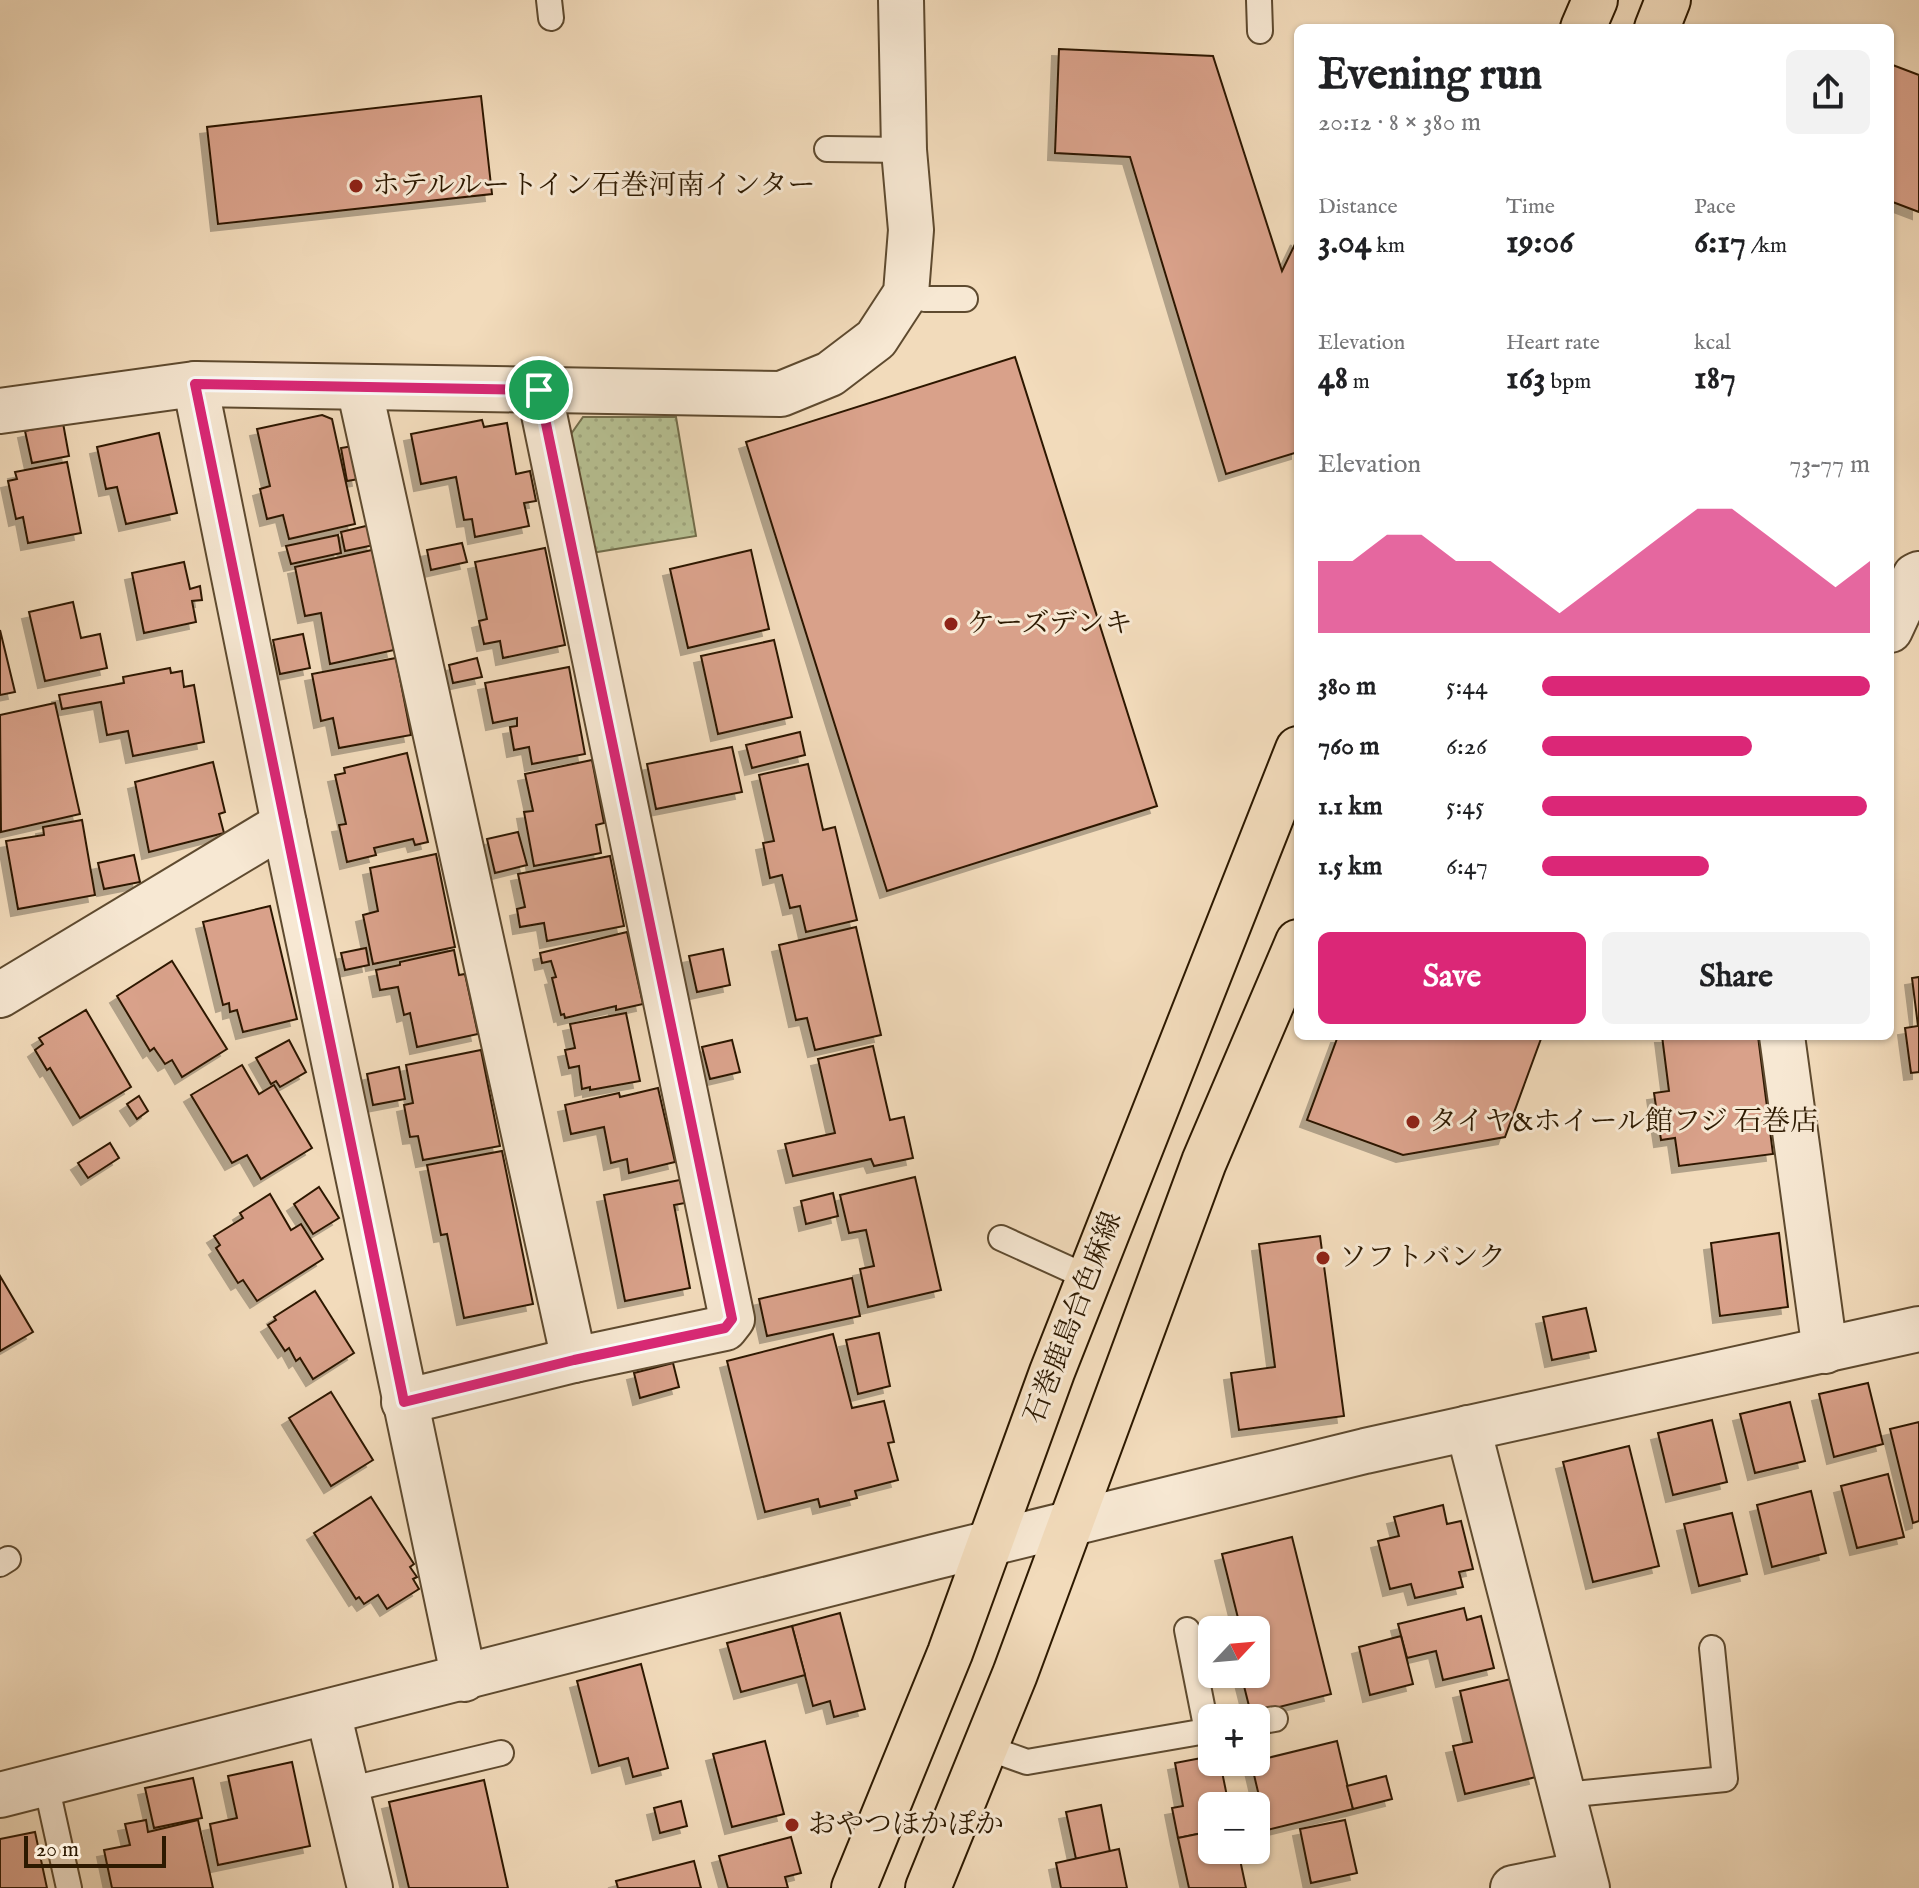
<!DOCTYPE html>
<meta charset="utf-8">
<style>
:root{--surface:#fff;--page:#f2f2f2;--text:#202124;--muted:#757577;--accent:#db2777}
body{margin:0;font-family:"IM FELL English","Noto Serif JP",serif;background:var(--page);color:var(--text);height:100vh;display:flex;flex-direction:column;font-size:30px;white-space:nowrap}
*{box-sizing:border-box;margin:0}
p{font-size:26px;color:var(--muted)}
.icon{flex:none;width:44px;height:44px;fill:none;stroke:currentColor;stroke-width:2;stroke-linecap:round;stroke-linejoin:round}
.map{position:relative;flex:1;overflow:hidden}
.drawer{position:absolute;left:1294px;top:24px;width:600px;height:1016px;display:flex;flex-direction:column;background:var(--surface);border-radius:12px;box-shadow:0 2px 6px #0004}
.drawer>*{flex:none}
.needle{width:52px;rotate:64deg}
.fabs{position:absolute;left:1198px;top:1616px;display:grid;gap:16px}
.fabs a{display:grid;place-items:center;width:72px;height:72px;border-radius:12px;background:var(--surface);box-shadow:0 2px 6px #0004;font-size:40px}
.scale{position:absolute;left:24px;bottom:20px;width:142px;box-sizing:border-box;padding-left:8px;border:4px solid #2d1900;border-top:0;font-size:22px;line-height:28px;white-space:nowrap;color:#2d1900;-webkit-text-stroke:6px #f7e8d3;paint-order:stroke}
.pin{position:absolute;display:grid;place-items:center;width:68px;height:68px;color:#fff;margin:-34px;border:4px solid #fff;border-radius:50%;box-shadow:0 2px 8px #0007}
.round{display:grid;place-items:center;flex:none;width:84px;height:84px;border-radius:12px;background:var(--page)}
.overview{display:flex;align-items:center;justify-content:space-between;height:136px;padding:0 24px}
h1{font-size:44px;font-weight:800;line-height:60px}
.metrics{display:grid;grid-template-columns:repeat(3,1fr);gap:12px;height:136px;padding:8px 24px}
.metrics div{display:grid;align-content:center}
.metrics b{font-size:34px;font-weight:800}
.metrics small{font-size:22px;font-weight:400}
.metrics p{font-size:22px}
.chart{height:224px;padding:16px 24px}
.chart p{display:flex;justify-content:space-between}
.chart svg{width:100%;height:144px;margin-top:8px;fill:var(--accent);opacity:.7}
.button{display:flex;gap:16px;margin-top:auto;padding:16px 24px}
.button a{flex:1;height:92px;border-radius:12px;background:var(--accent);color:#fff;font-size:32px;font-weight:800;line-height:92px;text-align:center}
.button a+a{background:var(--page);color:var(--text)}
ul{padding:0 24px;list-style:none;font-size:26px}
li{display:grid;grid-template-columns:128px 96px 1fr;align-items:center;height:60px}
li i{height:20px;border-radius:10px;background:var(--accent)}
.map>svg:first-child{display:block}
.grass{fill:url(#grass-dots);stroke:#726d4a;stroke-width:2}
.building{fill:#d9a18a;stroke:#2d1900;stroke-width:2;filter:url(#shadow)}
.lines{fill:none;stroke-linecap:round;stroke-linejoin:round}
.service-casing{stroke:#5e4a2f;stroke-width:28}
.minor-casing{stroke:#5e4a2f;stroke-width:48}
.tertiary-casing{stroke:#5e4a2f;stroke-width:48}
.primary-casing{stroke:#2d1900;stroke-width:48}
.service{stroke:#f7e8d3;stroke-width:24}
.minor{stroke:#f7e8d3;stroke-width:44}
.tertiary{stroke:#f7e8d3;stroke-width:44}
.primary{stroke:#f2dbbb;stroke-width:44}
.route-casing{stroke:#fff;stroke-width:16}
.route{stroke:#db2777;stroke-width:10}
.poi-dot{fill:#8f2418;stroke:#f7e8d3;stroke-width:3}
.labels{text-anchor:middle;dominant-baseline:central;stroke-width:6;stroke-linejoin:round;paint-order:stroke}
.poi-label{font-size:28px;fill:#2d1900;stroke:#f7e8d3;text-anchor:start}
.street-label{font-size:28px;fill:#2d1900;stroke:#f7e8d3}
</style>
<div class="map">
<svg width="1919" height="1888" viewBox="0 0 1919 1888">
<defs>
<pattern id="grass-dots" width="8" height="8" patternUnits="userSpaceOnUse" patternTransform="scale(2)"><rect width="8" height="8" fill="#b7c193"/><path d="M2 2h.1M6 6h.1" fill="none" stroke="#9ea57d" stroke-width="1.8" stroke-linecap="round"/></pattern>
<filter id="shadow"><feDropShadow dx="-7" dy="7" stdDeviation="0" flood-color="#0004"/></filter>
</defs>
<rect width="100%" height="100%" fill="#f2dbbb"/>
<filter id="stains"><feTurbulence type="fractalNoise" baseFrequency=".0025" numOctaves="4"/><feColorMatrix values="0 0 0 0 .2 0 0 0 0 .09 0 0 0 0 .02 0 0 0 .5 -.17"/></filter>
<radialGradient id="worn" r=".72"><stop offset=".6" stop-color="#630" stop-opacity="0"/><stop offset="1" stop-color="#630" stop-opacity=".3"/></radialGradient>
<path class="grass" d="M 583,417 L 676,417 L 696,536 L 585,554 L 564,444 Z"/>
<g class="building">
<path d="M 1059,49 L 1213,56 L 1282,271 L 1298,238 L 1298,452 L 1226,474 L 1130,157 L 1055,153 Z"/>
<path d="M 1890,64 L 1919,75 L 1919,212 L 1890,201 Z"/>
<path d="M 481,96 L 492,194 L 218,224 L 207,127 Z"/>
<path d="M 1015,357 L 1157,806 L 887,891 L 746,442 Z"/>
<path d="M 322,415 L 332,419 L 355,524 L 289,539 L 283,515 L 267,519 L 260,489 L 270,486 L 257,429 Z"/>
<path d="M 482,420 L 484,427 L 507,423 L 516,474 L 530,471 L 536,501 L 524,503 L 529,526 L 475,537 L 472,519 L 464,520 L 456,477 L 421,484 L 411,434 Z"/>
<path d="M 63,423 L 69,456 L 32,463 L 25,431 Z"/>
<path d="M 159,433 L 177,513 L 126,524 L 117,487 L 106,489 L 97,447 Z"/>
<path d="M 353,446 L 359,479 L 347,481 L 341,448 Z"/>
<path d="M 67,462 L 81,533 L 28,543 L 23,517 L 16,519 L 8,481 L 17,479 L 15,472 Z"/>
<path d="M 370,525 L 374,545 L 345,551 L 341,532 Z"/>
<path d="M 338,535 L 341,553 L 291,564 L 286,546 Z"/>
<path d="M 462,543 L 467,562 L 431,570 L 427,550 Z"/>
<path d="M 545,548 L 565,645 L 503,658 L 500,641 L 484,644 L 479,621 L 487,619 L 475,562 Z"/>
<path d="M 372,550 L 394,650 L 330,664 L 321,613 L 305,616 L 295,567 Z"/>
<path d="M 751,550 L 769,629 L 688,648 L 670,569 Z"/>
<path d="M 184,562 L 190,589 L 200,586 L 202,600 L 192,601 L 196,622 L 144,633 L 132,573 Z"/>
<path d="M 73,602 L 81,638 L 100,634 L 107,668 L 45,681 L 29,612 Z"/>
<path d="M 0,630 L 15,692 L 0,695 Z"/>
<path d="M 303,634 L 310,668 L 280,674 L 273,640 Z"/>
<path d="M 774,640 L 792,717 L 718,734 L 701,656 Z"/>
<path d="M 396,658 L 411,735 L 339,748 L 333,718 L 321,721 L 312,674 Z"/>
<path d="M 477,658 L 482,677 L 453,683 L 449,665 Z"/>
<path d="M 569,667 L 585,754 L 532,764 L 529,747 L 514,750 L 510,727 L 517,726 L 517,718 L 493,723 L 485,683 Z"/>
<path d="M 170,668 L 171,673 L 182,671 L 184,687 L 194,685 L 204,742 L 133,756 L 128,731 L 107,735 L 101,702 L 62,709 L 59,695 L 124,683 L 123,677 Z"/>
<path d="M 55,703 L 80,814 L 1,832 L 0,715 Z"/>
<path d="M 800,732 L 805,755 L 752,768 L 746,745 Z"/>
<path d="M 732,747 L 742,792 L 656,809 L 647,764 Z"/>
<path d="M 407,753 L 428,842 L 415,845 L 413,839 L 374,848 L 376,855 L 347,862 L 339,825 L 346,824 L 335,775 L 345,773 L 344,768 Z"/>
<path d="M 592,760 L 604,823 L 596,825 L 601,853 L 534,866 L 524,812 L 533,811 L 525,774 Z"/>
<path d="M 213,762 L 225,812 L 219,814 L 224,833 L 149,852 L 135,782 Z"/>
<path d="M 808,764 L 823,830 L 835,827 L 857,920 L 806,932 L 800,906 L 790,908 L 782,875 L 770,878 L 763,843 L 774,841 L 759,775 Z"/>
<path d="M 82,820 L 95,895 L 18,909 L 6,841 L 44,835 L 43,827 Z"/>
<path d="M 518,832 L 527,865 L 495,873 L 487,839 Z"/>
<path d="M 436,854 L 455,947 L 373,964 L 363,915 L 378,911 L 370,868 Z"/>
<path d="M 134,855 L 140,882 L 104,889 L 98,863 Z"/>
<path d="M 610,856 L 624,926 L 547,941 L 544,923 L 520,927 L 517,909 L 525,907 L 518,874 Z"/>
<path d="M 270,906 L 297,1019 L 243,1032 L 237,1010 L 230,1012 L 229,1003 L 223,1005 L 203,922 Z"/>
<path d="M 856,927 L 881,1035 L 815,1050 L 807,1018 L 796,1020 L 779,945 Z"/>
<path d="M 627,932 L 643,1004 L 616,1010 L 616,1006 L 565,1018 L 564,1014 L 561,1015 L 552,978 L 556,977 L 551,961 L 542,963 L 540,953 Z"/>
<path d="M 366,948 L 369,965 L 345,970 L 341,953 Z"/>
<path d="M 723,949 L 730,985 L 697,992 L 689,956 Z"/>
<path d="M 454,950 L 459,975 L 465,974 L 478,1034 L 417,1047 L 410,1013 L 404,1015 L 398,987 L 380,990 L 376,970 L 400,965 L 400,962 Z"/>
<path d="M 172,961 L 227,1049 L 182,1077 L 172,1060 L 165,1064 L 154,1048 L 150,1051 L 117,996 Z"/>
<path d="M 1919,977 L 1919,1072 L 1911,1073 L 1905,1028 L 1918,1026 L 1912,978 Z"/>
<path d="M 86,1010 L 131,1087 L 80,1118 L 50,1068 L 47,1070 L 35,1050 L 43,1044 L 39,1038 Z"/>
<path d="M 626,1013 L 640,1081 L 590,1090 L 590,1087 L 582,1089 L 579,1066 L 569,1068 L 565,1050 L 575,1048 L 570,1024 Z"/>
<path d="M 1338,1036 L 1542,1036 L 1505,1137 L 1403,1155 L 1307,1120 Z"/>
<path d="M 1662,1036 L 1758,1036 L 1773,1154 L 1679,1166 L 1675,1138 L 1661,1140 L 1654,1093 L 1669,1091 Z"/>
<path d="M 289,1040 L 306,1072 L 280,1087 L 276,1081 L 271,1084 L 256,1058 Z"/>
<path d="M 732,1040 L 740,1072 L 710,1079 L 702,1047 Z"/>
<path d="M 873,1046 L 890,1120 L 904,1117 L 913,1158 L 874,1166 L 871,1159 L 793,1176 L 785,1144 L 835,1133 L 818,1059 Z"/>
<path d="M 481,1050 L 500,1146 L 423,1160 L 418,1136 L 410,1137 L 404,1105 L 413,1103 L 406,1065 Z"/>
<path d="M 242,1065 L 259,1094 L 274,1085 L 312,1148 L 261,1179 L 247,1155 L 232,1163 L 191,1095 Z"/>
<path d="M 399,1067 L 405,1099 L 373,1105 L 367,1074 Z"/>
<path d="M 658,1088 L 675,1162 L 629,1173 L 627,1159 L 611,1163 L 604,1127 L 571,1134 L 565,1105 L 619,1093 L 620,1097 Z"/>
<path d="M 139,1096 L 148,1111 L 137,1119 L 127,1104 Z"/>
<path d="M 110,1143 L 119,1158 L 88,1178 L 78,1163 Z"/>
<path d="M 502,1151 L 533,1304 L 464,1318 L 447,1234 L 441,1235 L 427,1165 Z"/>
<path d="M 915,1177 L 941,1290 L 868,1307 L 860,1269 L 874,1266 L 866,1230 L 849,1233 L 840,1195 Z"/>
<path d="M 680,1180 L 685,1203 L 674,1205 L 690,1288 L 625,1301 L 604,1195 Z"/>
<path d="M 319,1187 L 339,1218 L 313,1234 L 294,1204 Z"/>
<path d="M 833,1193 L 838,1216 L 806,1224 L 801,1201 Z"/>
<path d="M 270,1194 L 291,1230 L 301,1224 L 323,1259 L 257,1301 L 243,1280 L 238,1283 L 216,1248 L 220,1245 L 214,1236 L 243,1218 L 240,1213 Z"/>
<path d="M 1779,1233 L 1788,1307 L 1720,1316 L 1711,1243 Z"/>
<path d="M 1320,1236 L 1344,1416 L 1239,1430 L 1231,1373 L 1275,1367 L 1259,1244 Z"/>
<path d="M 0,1276 L 33,1332 L 0,1351 Z"/>
<path d="M 852,1278 L 860,1316 L 767,1336 L 759,1299 Z"/>
<path d="M 315,1291 L 354,1353 L 313,1379 L 300,1358 L 296,1361 L 289,1348 L 285,1351 L 268,1325 L 276,1320 L 274,1317 Z"/>
<path d="M 1586,1308 L 1596,1351 L 1552,1360 L 1543,1317 Z"/>
<path d="M 879,1333 L 890,1386 L 858,1394 L 846,1340 Z"/>
<path d="M 833,1334 L 852,1408 L 884,1401 L 894,1442 L 888,1443 L 898,1480 L 855,1491 L 857,1498 L 820,1507 L 818,1499 L 765,1512 L 727,1361 Z"/>
<path d="M 673,1363 L 679,1387 L 640,1398 L 634,1373 Z"/>
<path d="M 1868,1383 L 1883,1444 L 1834,1457 L 1819,1394 Z"/>
<path d="M 331,1392 L 373,1460 L 331,1486 L 289,1418 Z"/>
<path d="M 1790,1402 L 1805,1461 L 1755,1473 L 1740,1414 Z"/>
<path d="M 1712,1420 L 1727,1482 L 1673,1495 L 1658,1433 Z"/>
<path d="M 1919,1422 L 1919,1521 L 1913,1523 L 1890,1429 Z"/>
<path d="M 1629,1446 L 1659,1566 L 1593,1582 L 1563,1462 Z"/>
<path d="M 1888,1474 L 1904,1537 L 1857,1548 L 1841,1486 Z"/>
<path d="M 1811,1491 L 1826,1553 L 1772,1567 L 1757,1505 Z"/>
<path d="M 371,1497 L 414,1564 L 410,1567 L 417,1577 L 413,1579 L 419,1589 L 387,1609 L 378,1595 L 364,1604 L 359,1597 L 356,1599 L 314,1533 Z"/>
<path d="M 1443,1505 L 1447,1524 L 1461,1521 L 1473,1569 L 1459,1572 L 1463,1587 L 1415,1598 L 1411,1584 L 1390,1589 L 1378,1541 L 1399,1536 L 1394,1517 Z"/>
<path d="M 1732,1513 L 1747,1574 L 1699,1586 L 1684,1524 Z"/>
<path d="M 1292,1537 L 1331,1694 L 1251,1714 L 1241,1674 L 1256,1674 L 1256,1630 L 1241,1630 L 1222,1554 Z"/>
<path d="M 1464,1608 L 1467,1620 L 1481,1616 L 1494,1668 L 1443,1680 L 1436,1651 L 1407,1658 L 1398,1624 Z"/>
<path d="M 840,1613 L 865,1709 L 834,1717 L 830,1701 L 813,1706 L 792,1626 Z"/>
<path d="M 792,1626 L 805,1675 L 741,1692 L 727,1643 Z"/>
<path d="M 1401,1636 L 1413,1684 L 1370,1695 L 1359,1647 Z"/>
<path d="M 641,1664 L 668,1768 L 633,1777 L 628,1758 L 599,1766 L 577,1681 Z"/>
<path d="M 1511,1679 L 1536,1777 L 1465,1794 L 1453,1746 L 1472,1742 L 1460,1691 Z"/>
<path d="M 765,1741 L 784,1814 L 732,1827 L 713,1754 Z"/>
<path d="M 1337,1741 L 1353,1809 L 1267,1830 L 1251,1762 Z"/>
<path d="M 1212,1756 L 1212,1762 L 1220,1762 L 1229,1806 L 1212,1806 L 1212,1831 L 1178,1838 L 1172,1808 L 1183,1806 L 1175,1763 Z"/>
<path d="M 292,1762 L 310,1846 L 218,1865 L 210,1824 L 237,1818 L 228,1776 Z"/>
<path d="M 1386,1776 L 1392,1799 L 1353,1809 L 1347,1786 Z"/>
<path d="M 193,1778 L 202,1818 L 154,1828 L 145,1788 Z"/>
<path d="M 484,1780 L 508,1888 L 409,1888 L 389,1802 Z"/>
<path d="M 681,1801 L 687,1826 L 660,1833 L 654,1808 Z"/>
<path d="M 1101,1805 L 1110,1852 L 1076,1859 L 1066,1812 Z"/>
<path d="M 146,1820 L 148,1832 L 198,1820 L 213,1888 L 112,1888 L 104,1850 L 130,1845 L 125,1824 Z"/>
<path d="M 1345,1820 L 1357,1873 L 1311,1883 L 1300,1829 Z"/>
<path d="M 1212,1831 L 1212,1850 L 1238,1850 L 1246,1888 L 1189,1888 L 1178,1838 Z"/>
<path d="M 35,1832 L 47,1888 L 0,1888 L 0,1839 Z"/>
<path d="M 791,1837 L 801,1873 L 785,1877 L 788,1888 L 728,1888 L 719,1856 Z"/>
<path d="M 1119,1849 L 1127,1888 L 1061,1888 L 1056,1863 Z"/>
<path d="M 694,1861 L 701,1888 L 618,1888 L 616,1881 Z"/>
</g>
<g class="lines">
<defs>
<g id="service">
<path d="M 549,0 L 551,18"/>
<path d="M 1259,0 L 1260,31"/>
<path d="M 827,149 L 904,150"/>
<path d="M 906,293 L 925,299 L 965,299"/>
<path d="M 1001,1238 L 1089,1278"/>
<path d="M 0,1564 L 8,1559"/>
<path d="M 1187,1630 L 1207,1731"/>
<path d="M 1256,1722 L 1275,1719"/>
<path d="M 985,1747 L 1027,1762 L 1212,1730"/>
<path d="M 46,1784 L 69,1888"/>
<path d="M 347,1790 L 501,1753"/>
<path d="M 1564,1795 L 1725,1779 L 1712,1648"/>
</g>
<g id="minor">
<path d="M 195,384 L 284,824 L 464,1679"/>
<path d="M 359,387 L 574,1360 L 725,1328 L 732,1319 L 539,390"/>
<path d="M 0,411 L 195,384 L 781,394 L 830,374 L 876,339 L 906,293 L 911,230 L 904,150 L 901,0"/>
<path d="M 1890,630 L 1915,576 L 1919,574"/>
<path d="M 0,995 L 284,824"/>
<path d="M 1782,1036 L 1825,1351"/>
<path d="M 404,1402 L 574,1360"/>
<path d="M 1468,1428 L 1587,1888"/>
<path d="M 328,1712 L 370,1888"/>
<path d="M 1513,1888 L 1583,1874"/>
</g>
<path id="tertiary" d="M 0,1795 L 934,1557 L 1365,1451 L 1919,1329"/>
<g id="primary">
<path d="M 1583,28 L 1595,0"/>
<path d="M 1657,28 L 1668,0"/>
<path d="M 854,1888 L 950,1653 L 1052,1372 L 1298,749"/>
<path d="M 928,1888 L 1015,1674 L 1204,1162 L 1298,942"/>
</g>
</defs>
<use href="#service" class="service-casing"/>
<use href="#minor" class="minor-casing"/>
<use href="#tertiary" class="tertiary-casing"/>
<use href="#primary" class="primary-casing"/>
<use href="#service" class="service"/>
<use href="#minor" class="minor"/>
<use href="#tertiary" class="tertiary"/>
<use href="#primary" class="primary"/>
</g>
<g class="lines">
<defs>
<path id="route" d="M 195,384 L 539,390 L 732,1319 L 725,1328 L 574,1360 L 404,1402 Z"/>
</defs>
<use href="#route" class="route-casing"/>
<use href="#route" class="route"/>
</g>
<g class="poi-dot">
<circle cx="356" cy="186" r="8"/>
<circle cx="951" cy="624" r="8"/>
<circle cx="1413" cy="1122" r="8"/>
<circle cx="1323" cy="1258" r="8"/>
<circle cx="792" cy="1825" r="8"/>
</g>
<g class="labels">
<g class="poi-label">
<text x="372" y="186">ホテルルートイン石巻河南インター</text>
<text x="967" y="624">ケーズデンキ</text>
<text x="1429" y="1122">タイヤ&amp;ホイール館フジ 石巻店</text>
<text x="1339" y="1258">ソフトバンク</text>
<text x="808" y="1825">おやつほかぽか</text>
</g>
<g class="street-label">
<text transform="translate(1074 1318) rotate(-69)">石巻鹿島台色麻線</text>
</g>
</g>
<rect width="100%" height="100%" filter="url(#stains)"/>
<rect width="100%" height="100%" fill="url(#worn)"/>
</svg>
<div class="fabs">
<a><svg class="needle" viewBox="-14 -14 28 28"><path d="M0-13l5 13h-10z" fill="#e53935"/><path d="M0 13l5-13h-10z" fill="#757577"/></svg></a>
<a>+</a>
<a>−</a>
</div>
<div class="scale">20 m</div>
<div class="pin" style="left:539px;top:390px;background:#1e9e55"><svg class="icon" aria-label="arrive" viewBox="0 0 24 24"><path d="M6 21V4h12l-3 4 3 4H6"/></svg></div>
<section class="drawer">
<div class="overview"><div><h1>Evening run</h1><p>20:12 · 8 × 380 m</p></div><a class="round"><svg class="icon" aria-label="share" viewBox="0 0 24 24"><path d="M12 15V3M7 8l5-5 5 5M5 13v7h14v-7"/></svg></a></div>
<div class="metrics">
<div><p>Distance</p><b>3.04<small> km</small></b></div>
<div><p>Time</p><b>19:06</b></div>
<div><p>Pace</p><b>6:17<small> /km</small></b></div>
</div>
<div class="metrics">
<div><p>Elevation</p><b>48<small> m</small></b></div>
<div><p>Heart rate</p><b>163<small> bpm</small></b></div>
<div><p>kcal</p><b>187</b></div>
</div>
<div class="chart"><p><span>Elevation</span>73–77 m</p>
<svg viewBox="0 0 160 44" preserveAspectRatio="none"><path d="M0 44V22L10 22L20 14L30 14L40 22L50 22L60 30L70 38L80 30L90 22L100 14L110 6L120 6L130 14L140 22L150 30L160 22V44z"/></svg>
</div>
<ul>
<li><b>380 m</b>5:44<i style="width:100%"></i></li>
<li><b>760 m</b>6:26<i style="width:64%"></i></li>
<li><b>1.1 km</b>5:45<i style="width:99%"></i></li>
<li><b>1.5 km</b>6:47<i style="width:51%"></i></li>
</ul>
<div class="button"><a>Save</a><a>Share</a></div>
</section>
</div>
